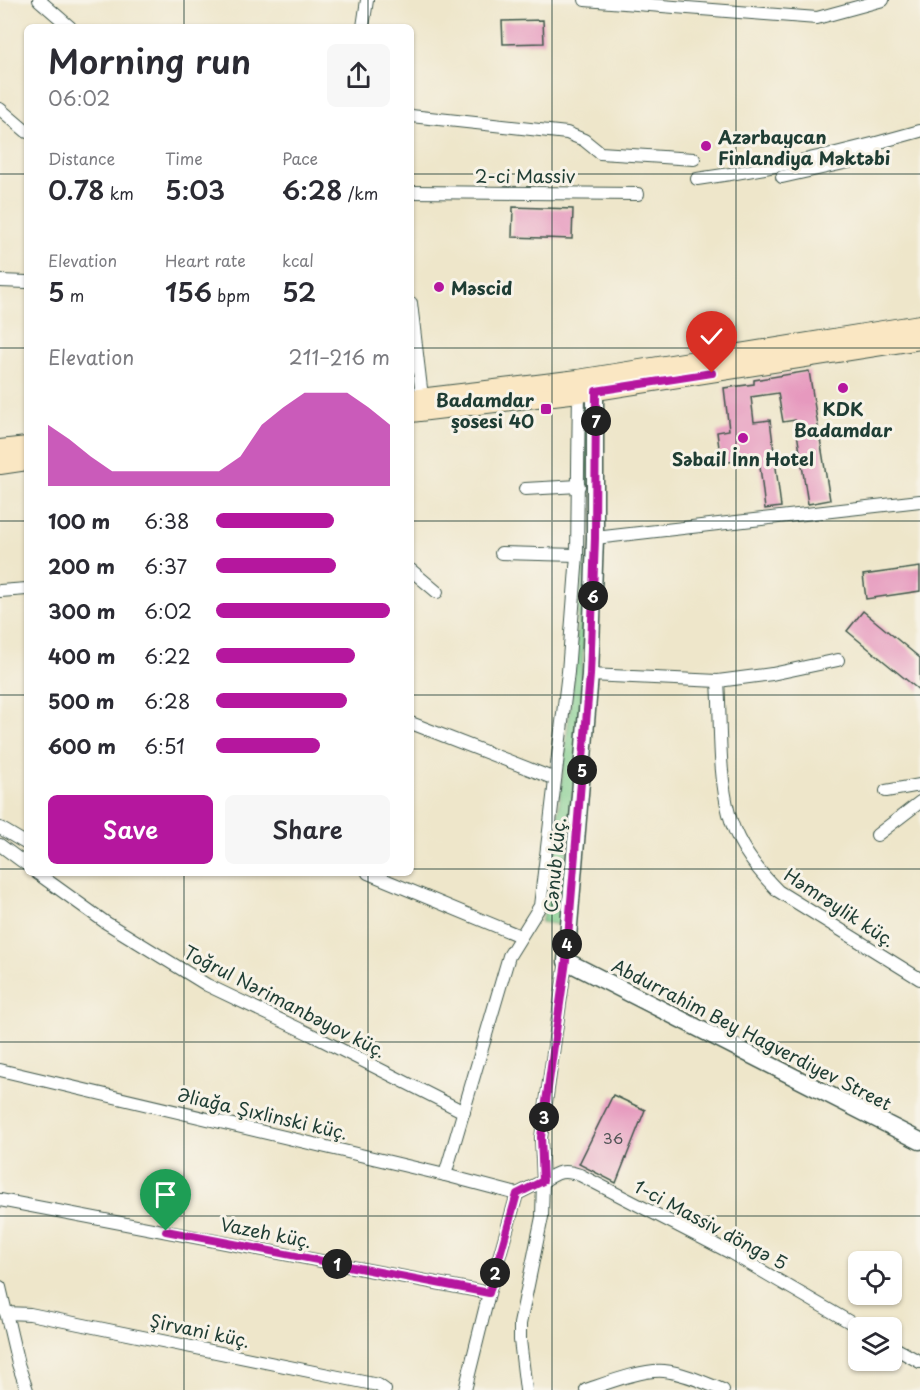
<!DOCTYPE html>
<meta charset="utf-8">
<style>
:root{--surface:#fff;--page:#f7f7f7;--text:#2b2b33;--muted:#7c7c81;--accent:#b5179e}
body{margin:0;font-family:"Playpen Sans",sans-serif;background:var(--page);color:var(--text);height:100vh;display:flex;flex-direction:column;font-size:22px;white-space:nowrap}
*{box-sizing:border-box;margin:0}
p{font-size:20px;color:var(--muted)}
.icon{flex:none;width:33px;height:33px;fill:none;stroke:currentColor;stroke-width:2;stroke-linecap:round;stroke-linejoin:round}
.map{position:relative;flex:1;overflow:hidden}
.side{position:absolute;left:24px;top:24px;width:390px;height:852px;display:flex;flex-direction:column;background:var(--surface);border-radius:9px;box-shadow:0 2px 4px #0004}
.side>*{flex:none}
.buttons{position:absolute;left:848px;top:1251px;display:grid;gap:12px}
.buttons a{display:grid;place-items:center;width:54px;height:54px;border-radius:9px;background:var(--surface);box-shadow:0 2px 4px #0004;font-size:30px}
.pin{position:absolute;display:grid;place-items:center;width:51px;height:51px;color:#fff;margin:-62px -26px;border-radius:50% 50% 50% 0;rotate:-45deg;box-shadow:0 0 6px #0007}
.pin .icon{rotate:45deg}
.km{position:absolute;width:30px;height:30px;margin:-15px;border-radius:50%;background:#222;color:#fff;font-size:16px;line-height:30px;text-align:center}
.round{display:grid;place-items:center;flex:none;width:63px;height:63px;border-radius:9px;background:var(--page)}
.overview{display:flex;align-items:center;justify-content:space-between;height:102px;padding:0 24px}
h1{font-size:33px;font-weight:600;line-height:45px}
.metrics{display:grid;grid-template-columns:repeat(3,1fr);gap:9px;height:102px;padding:6px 24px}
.metrics div{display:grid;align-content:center}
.metrics b{font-size:26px;font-weight:600}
.metrics small{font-size:16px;font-weight:400}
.metrics p{font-size:16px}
.chart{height:168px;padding:12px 24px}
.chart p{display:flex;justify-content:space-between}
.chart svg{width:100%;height:108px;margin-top:6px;fill:var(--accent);opacity:.7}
.primary-button{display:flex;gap:12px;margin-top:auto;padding:12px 24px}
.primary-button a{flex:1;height:69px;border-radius:9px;background:var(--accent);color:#fff;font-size:24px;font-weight:600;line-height:69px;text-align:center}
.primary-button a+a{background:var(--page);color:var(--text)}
ul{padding:0 24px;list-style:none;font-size:20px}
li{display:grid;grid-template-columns:96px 72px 1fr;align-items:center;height:45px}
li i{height:15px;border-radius:8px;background:var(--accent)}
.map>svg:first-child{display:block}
.green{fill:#7ecc8c;stroke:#4e8460;stroke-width:1.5}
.building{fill:#e699be}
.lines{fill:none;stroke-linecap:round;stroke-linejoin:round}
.minor-casing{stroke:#3e564a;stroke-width:14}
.tertiary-casing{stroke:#3e564a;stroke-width:19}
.secondary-casing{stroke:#3e564a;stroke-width:20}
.minor{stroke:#fff;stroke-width:12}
.tertiary{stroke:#fff;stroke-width:16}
.secondary{stroke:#fae7c3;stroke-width:18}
.route-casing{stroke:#fff;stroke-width:12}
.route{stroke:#b5179e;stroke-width:8}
.grid{fill:none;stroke:#1f3d34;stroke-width:1.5;stroke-opacity:0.55}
.poi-dot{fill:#b5179e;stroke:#f7f3e8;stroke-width:2}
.labels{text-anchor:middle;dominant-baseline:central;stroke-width:6;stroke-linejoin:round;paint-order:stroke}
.number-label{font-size:15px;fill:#515456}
.poi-label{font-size:18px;font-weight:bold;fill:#1f3d34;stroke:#f7f3e8;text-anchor:start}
.street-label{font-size:18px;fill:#1f3d34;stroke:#f7f3e8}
</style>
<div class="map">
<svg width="920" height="1390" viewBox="0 0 920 1390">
<rect width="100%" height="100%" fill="#f7f3e8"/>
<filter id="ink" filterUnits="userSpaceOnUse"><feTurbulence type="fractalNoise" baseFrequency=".0167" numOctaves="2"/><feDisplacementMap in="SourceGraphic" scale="12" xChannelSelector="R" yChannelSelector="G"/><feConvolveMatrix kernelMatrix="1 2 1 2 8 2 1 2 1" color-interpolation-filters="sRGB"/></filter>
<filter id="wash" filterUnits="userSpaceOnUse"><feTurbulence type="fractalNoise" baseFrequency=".008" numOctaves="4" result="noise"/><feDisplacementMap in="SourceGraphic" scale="24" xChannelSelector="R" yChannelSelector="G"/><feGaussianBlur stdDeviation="1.35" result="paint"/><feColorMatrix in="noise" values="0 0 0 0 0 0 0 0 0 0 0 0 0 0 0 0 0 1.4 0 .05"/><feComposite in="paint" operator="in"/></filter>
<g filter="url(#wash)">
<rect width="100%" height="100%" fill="#eee6ca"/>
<path class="green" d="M 584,422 L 590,422 L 589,517 L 580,726 L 560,925 L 541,922 L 548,901 L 574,672 L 584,523 Z"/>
<g id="blocks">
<g class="building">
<path d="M 543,20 L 544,43 L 503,44 L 502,21 Z"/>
<path d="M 513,207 L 573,209 L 572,239 L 512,237 Z"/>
<path d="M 809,371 L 830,500 L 808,504 L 795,420 L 783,422 L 778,393 L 751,397 L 754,422 L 770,420 L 781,507 L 765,509 L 759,458 L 721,463 L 717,432 L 729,430 L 724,388 L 754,384 L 754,380 Z"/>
<path d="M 920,567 L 920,591 L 866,599 L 863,575 Z"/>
<path d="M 863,611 L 920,658 L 920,691 L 847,631 Z"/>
<path d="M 613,1095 L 645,1110 L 616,1183 L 579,1164 Z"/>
</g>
</g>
</g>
<g filter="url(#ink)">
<use href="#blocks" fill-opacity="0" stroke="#3e564a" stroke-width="1.5"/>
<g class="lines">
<defs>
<g id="minor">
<path d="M 39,0 L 70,27"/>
<path d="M 585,0 L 817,18 L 883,0"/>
<path d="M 363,27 L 367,0"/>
<path d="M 0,109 L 27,132"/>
<path d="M 411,116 L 567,133 L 584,140 L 600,153 L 694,159"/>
<path d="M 782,177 L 853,161 L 869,154 L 880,143"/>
<path d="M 697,179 C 772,169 847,152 920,131"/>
<path d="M 411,192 L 638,194"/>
<path d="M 0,281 L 27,282"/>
<path d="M 411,303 L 422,397"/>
<path d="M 525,489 L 579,486"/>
<path d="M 595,538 L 920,501"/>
<path d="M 501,553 L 577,555"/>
<path d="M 411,570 L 437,592"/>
<path d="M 0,591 L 27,589"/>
<path d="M 590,675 L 718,681 L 772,674 L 838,660"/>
<path d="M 718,681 C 721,725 718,772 729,814 C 737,844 757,870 778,891 L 920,979"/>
<path d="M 411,723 L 555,779"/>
<path d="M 886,791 L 920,785"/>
<path d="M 0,828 L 27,844"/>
<path d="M 877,835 L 920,802"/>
<path d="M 0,845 L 27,865"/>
<path d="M 37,873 L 105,922 L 207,985 L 312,1035 L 464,1112"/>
<path d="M 368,873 L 520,936"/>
<path d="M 0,1070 L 445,1175 L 517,1194"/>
<path d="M 445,1175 L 509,956 L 540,906 L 568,672 L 577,555 L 579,386"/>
<path d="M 0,1200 L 489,1293"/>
<path d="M 0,1287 L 18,1364 L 27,1390"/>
<path d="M 6,1313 L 30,1314 L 378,1385 L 385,1390"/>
<path d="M 891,1346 L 920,1362"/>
<path d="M 465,1390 L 489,1293 L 517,1194 L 543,1181 L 541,1138 L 566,961"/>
<path d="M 526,1390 L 520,1340 L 520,1324 L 542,1217 L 543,1181 C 558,1172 563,1169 580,1175 L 731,1253 L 860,1328"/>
<path d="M 586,1390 C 607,1383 643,1369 664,1371 C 684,1373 705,1383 723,1390"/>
</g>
<path id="tertiary" d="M 595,377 L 595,538 L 590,675 L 566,961 L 920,1141"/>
<g id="secondary">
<path d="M 411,399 L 578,379 L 920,324"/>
<path d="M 411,413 L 596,391 L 920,340"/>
<path d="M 0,449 L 27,446"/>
<path d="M 0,465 L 27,461"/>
</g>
</defs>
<use href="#minor" class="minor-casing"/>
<use href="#tertiary" class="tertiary-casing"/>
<use href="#secondary" class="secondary-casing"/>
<use href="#minor" class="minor"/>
<use href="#tertiary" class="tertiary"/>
<use href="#secondary" class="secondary"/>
</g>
</g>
<g class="lines" filter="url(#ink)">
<defs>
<path id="route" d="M 166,1231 L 489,1293 L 517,1194 L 543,1181 L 541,1137 L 566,961 L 590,675 L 595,538 L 596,391 L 712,373"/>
</defs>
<use href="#route" class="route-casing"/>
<use href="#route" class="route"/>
</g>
<path class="grid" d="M 184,0 L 184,27M 368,0 L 368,27M 552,0 L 552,1390M 736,0 L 736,1390M 0,174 L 27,174M 411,174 L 920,174M 0,348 L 27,348M 411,348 L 920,348M 0,521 L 27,521M 411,521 L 920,521M 0,695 L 27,695M 411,695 L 920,695M 0,869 L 27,869M 411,869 L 920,869M 184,873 L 184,1390M 368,873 L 368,1390M 0,1042 L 920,1042M 0,1216 L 920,1216"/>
<g class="poi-dot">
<circle cx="706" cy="146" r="6"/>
<circle cx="439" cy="287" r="6"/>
<circle cx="843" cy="388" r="6"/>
<rect x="540" y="403" width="12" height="12" rx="3"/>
<circle cx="743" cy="438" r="6"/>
</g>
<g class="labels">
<g class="number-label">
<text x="613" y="1137">36</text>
</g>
<g class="poi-label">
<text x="718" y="136">Azərbaycan<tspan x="718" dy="21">Finlandiya Məktəbi</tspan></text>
<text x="451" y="287">Məscid</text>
<text x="534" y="399" text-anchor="end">Badamdar<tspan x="534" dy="21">şosesi 40</tspan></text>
<text x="843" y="408" text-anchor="middle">KDK<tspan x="843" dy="21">Badamdar</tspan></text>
<text x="743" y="458" text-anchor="middle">Səbail İnn Hotel</text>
</g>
<g class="street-label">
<text x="525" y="175">2-ci Massiv</text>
<text transform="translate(554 865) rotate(-85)">Cənub küç.</text>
<text transform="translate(840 907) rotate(33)">Həmrəylik küç.</text>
<text transform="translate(285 1001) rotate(27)">Toğrul Nərimanbəyov küç.</text>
<text transform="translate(752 1034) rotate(27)">Abdurrahim Bey Hagverdiyev Street</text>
<text transform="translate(263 1113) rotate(13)">Əliağa Şıxlinski küç.</text>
<text transform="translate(711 1224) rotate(28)">1-ci Massiv döngə 5</text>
<text transform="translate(266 1232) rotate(11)">Vazeh küç.</text>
<text transform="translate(200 1330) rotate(12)">Şirvani küç.</text>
</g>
</g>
</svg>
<div class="buttons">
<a><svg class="icon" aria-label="locate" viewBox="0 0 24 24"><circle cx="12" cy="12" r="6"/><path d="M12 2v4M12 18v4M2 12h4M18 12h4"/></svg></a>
<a><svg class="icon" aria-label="layers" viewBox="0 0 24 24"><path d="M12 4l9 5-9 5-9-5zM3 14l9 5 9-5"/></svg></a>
</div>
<div class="pin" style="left:166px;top:1231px;background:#1e9e55"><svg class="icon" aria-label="arrive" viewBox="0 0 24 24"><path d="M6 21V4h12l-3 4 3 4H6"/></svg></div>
<div class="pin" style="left:712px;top:373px;background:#d93025"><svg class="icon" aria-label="check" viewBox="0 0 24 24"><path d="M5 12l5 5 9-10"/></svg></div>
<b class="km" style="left:337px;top:1264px">1</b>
<b class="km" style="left:495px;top:1273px">2</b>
<b class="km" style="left:544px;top:1117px">3</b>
<b class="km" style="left:567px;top:944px">4</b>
<b class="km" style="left:582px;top:770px">5</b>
<b class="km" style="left:593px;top:596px">6</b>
<b class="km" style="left:596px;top:421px">7</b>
<section class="side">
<div class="overview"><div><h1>Morning run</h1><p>06:02</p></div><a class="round"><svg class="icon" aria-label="share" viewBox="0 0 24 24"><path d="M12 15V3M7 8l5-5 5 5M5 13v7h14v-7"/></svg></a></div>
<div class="metrics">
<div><p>Distance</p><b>0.78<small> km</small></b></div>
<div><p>Time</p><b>5:03</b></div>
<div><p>Pace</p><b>6:28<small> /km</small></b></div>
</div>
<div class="metrics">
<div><p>Elevation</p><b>5<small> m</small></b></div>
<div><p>Heart rate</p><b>156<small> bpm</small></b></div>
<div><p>kcal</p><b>52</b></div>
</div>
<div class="chart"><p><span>Elevation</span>211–216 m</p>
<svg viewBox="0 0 160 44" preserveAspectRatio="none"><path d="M0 44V19L10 25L20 32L30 38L40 38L50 38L60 38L70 38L80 38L90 32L100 19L110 12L120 6L130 6L140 6L150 12L160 19V44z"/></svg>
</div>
<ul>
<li><b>100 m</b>6:38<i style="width:68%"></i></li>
<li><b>200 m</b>6:37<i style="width:69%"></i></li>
<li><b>300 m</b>6:02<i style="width:100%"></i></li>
<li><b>400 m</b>6:22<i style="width:80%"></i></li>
<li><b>500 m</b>6:28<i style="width:75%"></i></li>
<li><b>600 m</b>6:51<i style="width:60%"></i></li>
</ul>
<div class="primary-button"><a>Save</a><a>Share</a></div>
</section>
</div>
